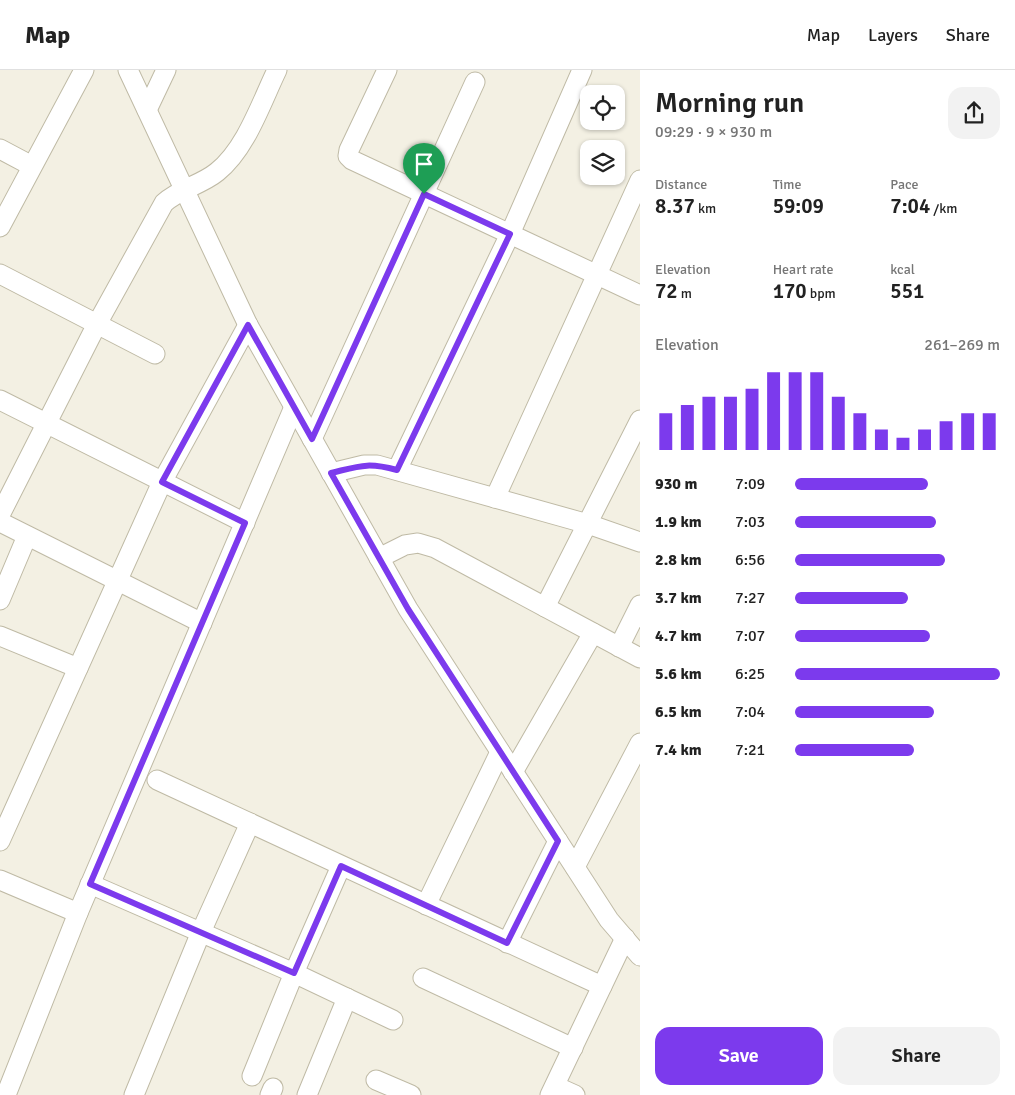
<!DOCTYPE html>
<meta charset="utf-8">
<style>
:root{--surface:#fff;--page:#f2f2f2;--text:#222;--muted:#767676;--line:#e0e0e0;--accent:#7c3aed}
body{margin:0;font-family:Signika,sans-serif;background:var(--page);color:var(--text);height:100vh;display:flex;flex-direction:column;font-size:19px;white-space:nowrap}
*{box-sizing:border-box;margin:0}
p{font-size:16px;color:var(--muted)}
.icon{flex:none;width:28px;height:28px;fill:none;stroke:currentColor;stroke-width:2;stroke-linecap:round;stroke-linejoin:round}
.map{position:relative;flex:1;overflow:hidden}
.sheet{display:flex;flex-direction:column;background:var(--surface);width:375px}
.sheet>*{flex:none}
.tools{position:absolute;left:580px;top:15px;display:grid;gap:10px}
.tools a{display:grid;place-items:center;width:45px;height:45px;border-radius:10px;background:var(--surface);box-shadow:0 1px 4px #0004;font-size:25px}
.pin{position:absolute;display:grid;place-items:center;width:42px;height:42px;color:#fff;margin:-51px -21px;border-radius:50% 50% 50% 0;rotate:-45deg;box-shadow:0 0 5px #0007}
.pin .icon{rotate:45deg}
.round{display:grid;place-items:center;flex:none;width:52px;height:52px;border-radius:15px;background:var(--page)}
.head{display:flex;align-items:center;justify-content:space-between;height:85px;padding:0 15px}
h1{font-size:28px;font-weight:600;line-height:38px}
.metrics{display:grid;grid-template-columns:repeat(3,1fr);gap:8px;height:85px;padding:5px 15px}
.metrics div{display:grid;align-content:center}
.metrics b{font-size:21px;font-weight:600}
.metrics small{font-size:14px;font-weight:400}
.metrics p{font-size:14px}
.chart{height:140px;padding:10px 15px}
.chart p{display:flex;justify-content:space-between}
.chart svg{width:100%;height:90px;margin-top:5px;stroke:var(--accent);stroke-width:6}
.button{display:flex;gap:10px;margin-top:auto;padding:10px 15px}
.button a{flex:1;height:58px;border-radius:15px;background:var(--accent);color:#fff;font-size:20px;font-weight:600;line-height:58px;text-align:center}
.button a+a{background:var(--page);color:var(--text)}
ul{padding:0 15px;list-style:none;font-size:16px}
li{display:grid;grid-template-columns:80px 60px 1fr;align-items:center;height:38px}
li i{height:12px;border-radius:6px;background:var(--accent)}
header{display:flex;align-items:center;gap:30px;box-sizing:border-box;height:70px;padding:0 25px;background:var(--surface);border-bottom:1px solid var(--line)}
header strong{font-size:24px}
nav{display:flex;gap:28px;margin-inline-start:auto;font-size:18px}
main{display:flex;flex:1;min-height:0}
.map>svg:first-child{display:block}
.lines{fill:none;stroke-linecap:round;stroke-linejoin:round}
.street-casing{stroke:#bfbaa5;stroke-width:21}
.street{stroke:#fff;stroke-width:19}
.route-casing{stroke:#fff;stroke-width:10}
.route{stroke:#7c3aed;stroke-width:6}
</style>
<header>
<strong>Map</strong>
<nav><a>Map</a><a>Layers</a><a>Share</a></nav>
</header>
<main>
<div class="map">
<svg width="640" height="1025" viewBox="0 0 640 1025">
<rect width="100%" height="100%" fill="#f3f0e3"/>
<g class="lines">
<defs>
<g id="street">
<path d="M 128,0 L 248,255 L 408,539 L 609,850 L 640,886"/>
<path d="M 387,0 L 349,80 L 348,86 L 352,90 L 640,225"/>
<path d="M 147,40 L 166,0"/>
<path d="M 0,79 L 32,96"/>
<path d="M 0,157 L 84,0"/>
<path d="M 0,204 L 155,284"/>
<path d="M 0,330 L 245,453"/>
<path d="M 312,369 L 475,12"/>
<path d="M 397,400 L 510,164 L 582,0"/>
<path d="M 331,403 L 364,395 L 377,395 L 588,454 L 640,472"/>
<path d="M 495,428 L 640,110"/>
<path d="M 0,445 L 97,254 L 164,133 C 179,119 201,115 217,102 C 246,79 261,33 277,0"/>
<path d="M 0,452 L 202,553"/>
<path d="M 379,488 L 405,475 L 418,473 L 435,478 L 640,588"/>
<path d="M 0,530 L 27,466"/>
<path d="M 545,537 L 640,350"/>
<path d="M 0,566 L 78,598"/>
<path d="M 619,577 L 640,535"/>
<path d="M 513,702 L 593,563"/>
<path d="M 157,710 L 602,916"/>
<path d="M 0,771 L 162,412 L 248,255"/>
<path d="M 575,797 L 640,673"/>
<path d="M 0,810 L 78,843"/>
<path d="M 90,814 L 294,903 L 393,950"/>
<path d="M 426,835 L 500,682"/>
<path d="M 507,873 L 558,771"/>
<path d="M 423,908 L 573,978"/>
<path d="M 252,1006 L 294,903 L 341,796"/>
<path d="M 376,1010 L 411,1025"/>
<path d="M 555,1016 L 575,1025"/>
<path d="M 6,1025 L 78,843 L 294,337"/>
<path d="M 134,1025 L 201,862 L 250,753"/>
<path d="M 270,1025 L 273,1018"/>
<path d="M 307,1025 L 347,928"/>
<path d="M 550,1025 L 625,868"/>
</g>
</defs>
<use href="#street" class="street-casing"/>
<use href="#street" class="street"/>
</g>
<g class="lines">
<defs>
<path id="route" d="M 424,124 L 510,164 L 397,400 C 367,392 360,396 331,403 L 408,539 L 558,771 L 507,873 L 341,796 L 294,903 L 90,814 L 245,453 L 162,412 L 248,255 L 312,369 Z"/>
</defs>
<use href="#route" class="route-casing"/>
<use href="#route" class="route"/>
</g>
</svg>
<div class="tools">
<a><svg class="icon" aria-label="locate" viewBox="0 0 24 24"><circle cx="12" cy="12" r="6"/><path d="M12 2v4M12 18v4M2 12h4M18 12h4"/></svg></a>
<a><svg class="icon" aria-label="layers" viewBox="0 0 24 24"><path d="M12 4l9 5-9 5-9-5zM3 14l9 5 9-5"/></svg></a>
</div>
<div class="pin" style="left:424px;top:124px;background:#1e9e55"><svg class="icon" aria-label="arrive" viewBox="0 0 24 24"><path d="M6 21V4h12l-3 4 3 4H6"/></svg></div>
</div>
<section class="sheet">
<div class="head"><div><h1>Morning run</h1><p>09:29 · 9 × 930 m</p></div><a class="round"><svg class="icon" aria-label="share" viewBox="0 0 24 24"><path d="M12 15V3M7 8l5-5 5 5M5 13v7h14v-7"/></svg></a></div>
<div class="metrics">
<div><p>Distance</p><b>8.37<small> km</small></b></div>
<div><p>Time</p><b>59:09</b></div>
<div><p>Pace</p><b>7:04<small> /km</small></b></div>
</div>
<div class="metrics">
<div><p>Elevation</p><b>72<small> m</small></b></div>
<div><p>Heart rate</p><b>170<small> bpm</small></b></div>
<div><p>kcal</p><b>551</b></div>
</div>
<div class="chart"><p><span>Elevation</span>261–269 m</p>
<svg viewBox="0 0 160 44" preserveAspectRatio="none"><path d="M5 44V26M15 44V22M25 44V18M35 44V18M45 44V14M55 44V6M65 44V6M75 44V6M85 44V18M95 44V26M105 44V34M115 44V38M125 44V34M135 44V30M145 44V26M155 44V26"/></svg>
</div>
<ul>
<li><b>930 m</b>7:09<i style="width:65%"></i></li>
<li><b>1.9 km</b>7:03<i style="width:69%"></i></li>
<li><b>2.8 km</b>6:56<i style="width:73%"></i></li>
<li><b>3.7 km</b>7:27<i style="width:55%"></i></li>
<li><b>4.7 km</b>7:07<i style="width:66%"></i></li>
<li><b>5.6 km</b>6:25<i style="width:100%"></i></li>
<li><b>6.5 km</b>7:04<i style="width:68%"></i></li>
<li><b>7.4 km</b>7:21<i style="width:58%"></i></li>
</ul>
<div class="button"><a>Save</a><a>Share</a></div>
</section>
</main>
